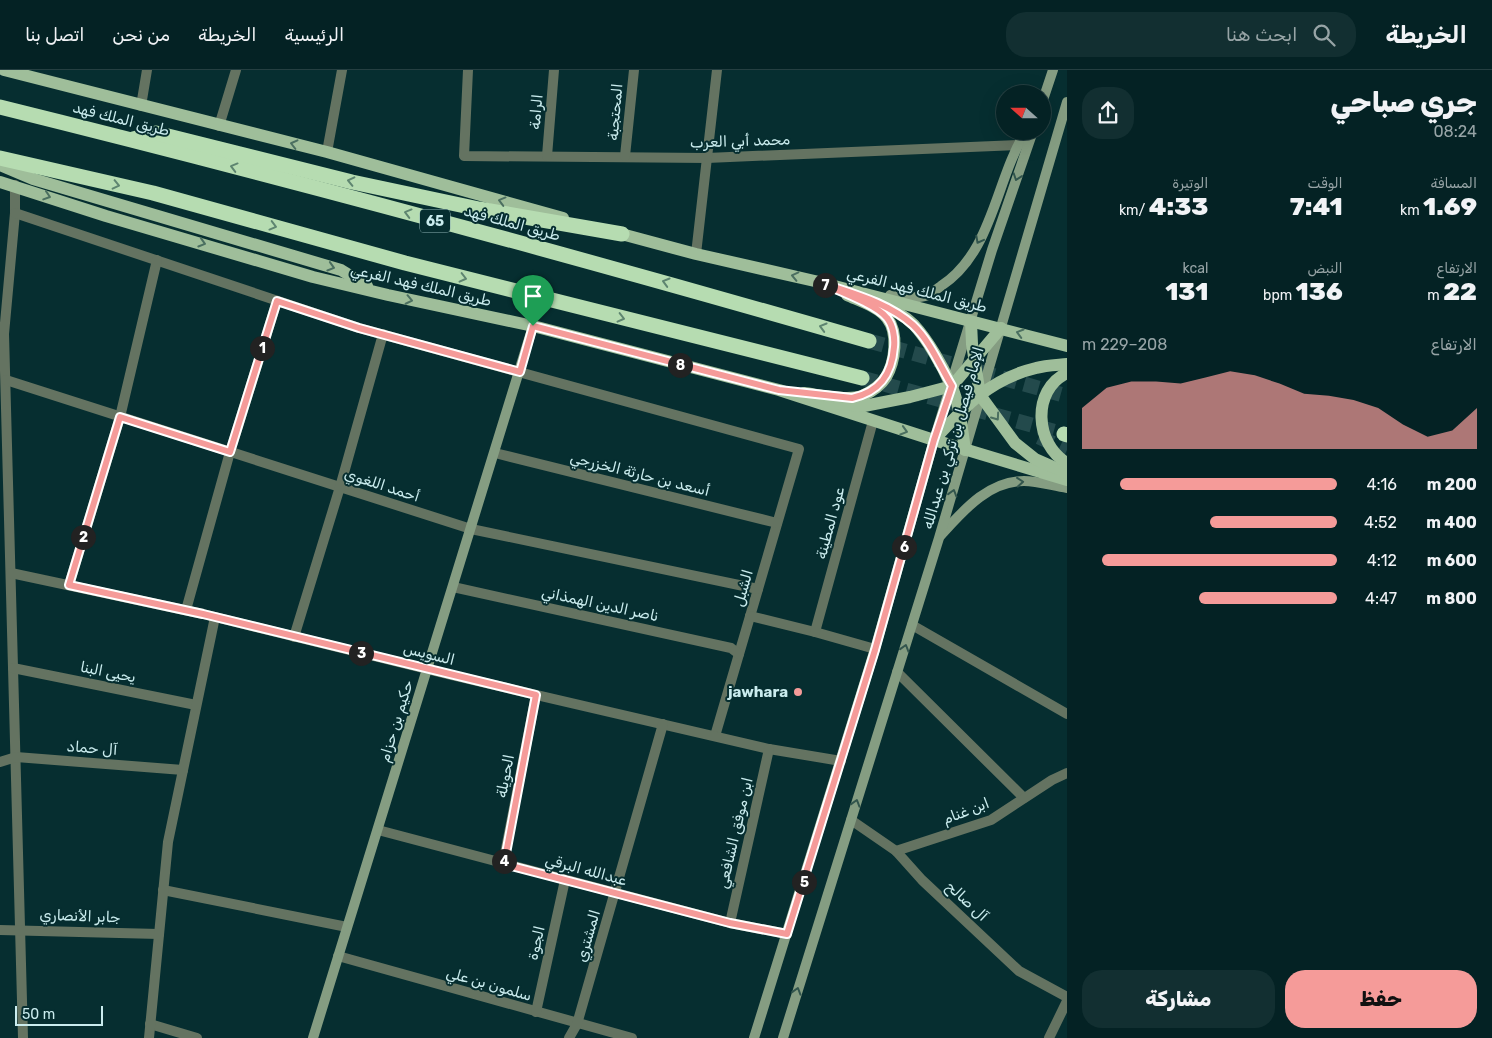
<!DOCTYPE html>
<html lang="ar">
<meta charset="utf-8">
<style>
:root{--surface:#042224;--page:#122f31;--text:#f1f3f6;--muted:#97a4a6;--line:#253f41;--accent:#f59b99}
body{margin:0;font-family:Rubik,"Noto Sans Arabic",sans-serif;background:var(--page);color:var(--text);direction:rtl;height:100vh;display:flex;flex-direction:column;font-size:19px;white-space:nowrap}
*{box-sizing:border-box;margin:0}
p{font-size:16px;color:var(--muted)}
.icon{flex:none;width:28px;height:28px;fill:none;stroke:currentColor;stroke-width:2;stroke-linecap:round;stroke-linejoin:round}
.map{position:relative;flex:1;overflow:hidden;direction:ltr}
.sheet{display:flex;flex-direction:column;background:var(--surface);width:425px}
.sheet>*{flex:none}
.needle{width:32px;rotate:291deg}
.buttons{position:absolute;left:996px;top:15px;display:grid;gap:10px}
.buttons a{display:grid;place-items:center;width:55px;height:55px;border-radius:50%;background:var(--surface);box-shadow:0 5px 20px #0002,0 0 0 1px var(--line);font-size:25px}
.scale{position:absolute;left:15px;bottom:12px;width:88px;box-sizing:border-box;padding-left:5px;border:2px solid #caecee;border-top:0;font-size:14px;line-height:18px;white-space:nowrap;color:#caecee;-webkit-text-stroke:4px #062e30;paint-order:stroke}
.pin{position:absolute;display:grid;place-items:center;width:42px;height:42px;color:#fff;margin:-51px -21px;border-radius:50% 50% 50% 0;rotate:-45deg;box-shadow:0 0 5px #0007}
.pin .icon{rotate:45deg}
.km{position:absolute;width:25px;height:25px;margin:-12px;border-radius:50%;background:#222;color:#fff;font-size:14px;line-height:25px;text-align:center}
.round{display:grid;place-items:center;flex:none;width:52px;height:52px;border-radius:20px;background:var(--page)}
.headline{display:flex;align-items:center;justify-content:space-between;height:85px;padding:0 15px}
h1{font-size:28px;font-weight:800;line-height:38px}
.stats{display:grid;grid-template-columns:repeat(3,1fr);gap:8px;height:85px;padding:5px 15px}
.stats div{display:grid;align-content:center}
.stats b{font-size:25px;font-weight:800}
.stats small{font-size:14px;font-weight:400}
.stats p{font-size:14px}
.chart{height:140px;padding:10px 15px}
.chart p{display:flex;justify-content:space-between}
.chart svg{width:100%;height:90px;margin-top:5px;fill:var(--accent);opacity:.7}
.button{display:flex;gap:10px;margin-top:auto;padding:10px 15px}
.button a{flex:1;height:58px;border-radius:20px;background:var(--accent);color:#111;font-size:20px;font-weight:800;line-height:58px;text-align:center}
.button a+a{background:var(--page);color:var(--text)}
ul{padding:0 15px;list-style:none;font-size:16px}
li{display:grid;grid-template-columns:80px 60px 1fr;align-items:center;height:38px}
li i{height:12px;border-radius:6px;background:var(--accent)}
header{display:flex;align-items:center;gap:30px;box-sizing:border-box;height:70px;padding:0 25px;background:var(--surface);border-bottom:1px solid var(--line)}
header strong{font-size:24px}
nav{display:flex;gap:28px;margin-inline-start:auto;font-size:18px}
.search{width:350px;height:45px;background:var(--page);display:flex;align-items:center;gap:12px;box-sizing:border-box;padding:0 18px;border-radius:20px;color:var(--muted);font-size:19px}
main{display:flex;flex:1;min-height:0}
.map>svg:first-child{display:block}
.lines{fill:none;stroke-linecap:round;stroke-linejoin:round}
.highway-tunnel{stroke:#234a4c;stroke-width:15;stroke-dasharray:15 8;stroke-linecap:butt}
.street{stroke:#647361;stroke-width:10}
.secondary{stroke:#859d82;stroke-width:10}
.primary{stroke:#9fbe9a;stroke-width:12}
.highway{stroke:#b6dcb1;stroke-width:15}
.oneway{stroke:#4b6f60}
.oneway2{stroke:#5e8570}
.oneway3{stroke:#32554d}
.route-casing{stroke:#fff;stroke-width:10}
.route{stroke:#f59b99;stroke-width:6}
.poi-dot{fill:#f59b99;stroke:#062e30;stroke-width:2}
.labels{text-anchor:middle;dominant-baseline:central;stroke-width:4;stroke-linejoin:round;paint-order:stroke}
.shield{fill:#062e30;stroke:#8fb3b5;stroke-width:1}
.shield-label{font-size:14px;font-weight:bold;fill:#caecee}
.street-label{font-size:15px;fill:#caecee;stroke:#062e30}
.poi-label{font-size:15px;font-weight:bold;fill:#caecee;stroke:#062e30;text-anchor:end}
</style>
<header>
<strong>الخريطة</strong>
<div class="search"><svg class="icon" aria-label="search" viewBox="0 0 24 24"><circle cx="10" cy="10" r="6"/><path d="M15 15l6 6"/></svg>ابحث هنا</div>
<nav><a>الرئيسية</a><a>الخريطة</a><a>من نحن</a><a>اتصل بنا</a></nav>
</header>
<main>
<section class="sheet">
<div class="headline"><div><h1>جري صباحي</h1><p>08:24</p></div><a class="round"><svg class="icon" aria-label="share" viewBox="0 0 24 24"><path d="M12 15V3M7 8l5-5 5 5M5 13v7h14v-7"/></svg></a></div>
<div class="stats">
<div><p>المسافة</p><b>1.69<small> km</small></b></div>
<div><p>الوقت</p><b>7:41</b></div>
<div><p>الوتيرة</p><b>4:33<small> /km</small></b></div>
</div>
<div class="stats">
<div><p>الارتفاع</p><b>22<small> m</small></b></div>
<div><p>النبض</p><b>136<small> bpm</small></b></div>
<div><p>kcal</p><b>131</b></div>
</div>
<div class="chart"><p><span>الارتفاع</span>208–229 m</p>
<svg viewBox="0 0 160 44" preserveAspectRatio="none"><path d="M0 44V24L10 14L20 11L30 11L40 12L50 9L60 6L70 8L80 12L90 17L100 18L110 20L120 24L130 32L140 38L150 35L160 24V44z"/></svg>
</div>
<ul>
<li><b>200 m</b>4:16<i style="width:85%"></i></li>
<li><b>400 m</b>4:52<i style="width:50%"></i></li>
<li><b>600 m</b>4:12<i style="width:92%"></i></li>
<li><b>800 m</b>4:47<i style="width:54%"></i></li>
</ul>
<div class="button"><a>حفظ</a><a>مشاركة</a></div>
</section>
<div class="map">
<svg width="1067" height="968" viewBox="0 0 1067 968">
<rect width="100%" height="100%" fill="#062e30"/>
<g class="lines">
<g class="highway-tunnel">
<path d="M 869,271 L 1067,326"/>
<path d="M 862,308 L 1064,364"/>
<path d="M 1039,367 L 1067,380"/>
</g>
<g class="street">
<path d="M 468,0 L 464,86 L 707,88 L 1018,75"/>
<path d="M 141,36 L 147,0"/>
<path d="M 219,56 L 236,0"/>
<path d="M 327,82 L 342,0"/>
<path d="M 547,86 L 554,0"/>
<path d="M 625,86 L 634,0"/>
<path d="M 15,115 L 15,143 L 4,264 L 23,968"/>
<path d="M 15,143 L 359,258 L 799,379 L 715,666"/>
<path d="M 696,184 L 717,0"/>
<path d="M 6,310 L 471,459 L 758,519"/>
<path d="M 495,383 L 777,453"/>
<path d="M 11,503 L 203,544 L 451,605 L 769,679 L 841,691"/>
<path d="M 69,515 L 120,347 L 157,190"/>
<path d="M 453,517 L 731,578 L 739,584"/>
<path d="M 186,540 L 230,382 L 277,231"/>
<path d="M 750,546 L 815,562 L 875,579"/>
<path d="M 912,555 L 1067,644"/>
<path d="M 815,562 L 873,351"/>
<path d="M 294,567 L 340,417 L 383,264"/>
<path d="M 13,598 L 196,635"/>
<path d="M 897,602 L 1024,728"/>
<path d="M 0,692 L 16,687 L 183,700"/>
<path d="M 851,750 L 896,781 L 922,810 L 1019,901 L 1067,927"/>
<path d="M 378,760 L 730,853 L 787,864"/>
<path d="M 896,781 L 991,750 L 1052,710 L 1067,703"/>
<path d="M 503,794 L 536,625"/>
<path d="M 163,820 L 347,857"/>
<path d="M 730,853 L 769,679"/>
<path d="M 0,860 L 159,864"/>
<path d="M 338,886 L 632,968"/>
<path d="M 536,942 L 565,810"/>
<path d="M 150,954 L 197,968"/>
<path d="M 149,968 L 168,772 L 215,547"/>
<path d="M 569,968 L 577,954 L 663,654"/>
<path d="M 1049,968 L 1067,931"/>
</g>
<g class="secondary">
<path d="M 1042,33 L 1053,0"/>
<path d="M 890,225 C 901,227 917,229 928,225 C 932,223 937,219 941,216 C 993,182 995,111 1026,61"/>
<path d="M 941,465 C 963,441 988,411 1024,411 C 1038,411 1053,416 1067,418"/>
<path d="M 313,968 L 533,256"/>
<path d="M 754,968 L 875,579 L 934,370 L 992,180 L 1033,61"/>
<path d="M 783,968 L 939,468 L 1067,32"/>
</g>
<g class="primary">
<path d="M 4,0 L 327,82 L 563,148"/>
<path d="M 0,95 L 33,109 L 341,200 L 367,216"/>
<path d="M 0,112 L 106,146 L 313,207 L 388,225 L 533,256 L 779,320 L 934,370 L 1067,410"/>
<path d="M 614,162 L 696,184 L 819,212 L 1067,276"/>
<path d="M 877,234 C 890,238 904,245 914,255 C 928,270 943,297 951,315 C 960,335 962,359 965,380"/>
<path d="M 971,252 L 972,274 L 980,325 L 1015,373 L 1035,389 L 1067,403"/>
<path d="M 1067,303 C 1031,320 1035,375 1067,393"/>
<path d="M 804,323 C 820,325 847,331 862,326 C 871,322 881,315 886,307 C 895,292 899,263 887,248 C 879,237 860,231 847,225"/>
<path d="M 840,334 L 864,336 L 910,327 L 952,316 L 1001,258"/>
<path d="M 934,370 C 965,336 990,309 1036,298 C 1046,295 1057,295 1067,294"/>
</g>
<g class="highway">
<path d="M 0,37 C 291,109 581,188 869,271"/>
<path d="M 133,69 L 156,63 L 352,112 L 479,139 L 622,164"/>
<path d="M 0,88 L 153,123 L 405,193 L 862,308"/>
<path d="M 1064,364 L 1067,365"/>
</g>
</g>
<defs><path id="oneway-chevron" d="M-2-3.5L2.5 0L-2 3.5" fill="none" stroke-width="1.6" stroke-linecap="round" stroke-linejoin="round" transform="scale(1.25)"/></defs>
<g class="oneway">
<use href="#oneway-chevron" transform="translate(294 74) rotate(-166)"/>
<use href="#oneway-chevron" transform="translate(47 126) rotate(18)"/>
<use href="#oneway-chevron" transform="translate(502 131) rotate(-165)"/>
<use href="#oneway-chevron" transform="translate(202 173) rotate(17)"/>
<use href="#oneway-chevron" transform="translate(331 197) rotate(17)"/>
<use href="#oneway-chevron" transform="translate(795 206) rotate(-167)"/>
<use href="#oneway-chevron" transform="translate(409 230) rotate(12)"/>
<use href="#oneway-chevron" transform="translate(1020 263) rotate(-164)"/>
<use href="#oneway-chevron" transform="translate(996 347) rotate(55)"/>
<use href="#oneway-chevron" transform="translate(904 361) rotate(17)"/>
</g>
<g class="oneway2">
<use href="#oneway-chevron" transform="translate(234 97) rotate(-165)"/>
<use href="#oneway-chevron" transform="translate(351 111) rotate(-167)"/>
<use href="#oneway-chevron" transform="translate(116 115) rotate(13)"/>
<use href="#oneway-chevron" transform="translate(408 143) rotate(-165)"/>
<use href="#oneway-chevron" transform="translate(273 156) rotate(15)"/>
<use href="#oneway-chevron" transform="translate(463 208) rotate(14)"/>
<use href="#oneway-chevron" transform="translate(666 212) rotate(-164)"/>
<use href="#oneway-chevron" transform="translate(621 248) rotate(14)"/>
<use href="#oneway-chevron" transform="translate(823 257) rotate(-164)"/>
</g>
<g class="oneway3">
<use href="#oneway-chevron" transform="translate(1017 107) rotate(109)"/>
<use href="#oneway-chevron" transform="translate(979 170) rotate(118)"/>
<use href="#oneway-chevron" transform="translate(1020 412) rotate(-5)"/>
<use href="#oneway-chevron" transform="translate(953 423) rotate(-73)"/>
<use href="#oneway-chevron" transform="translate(905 578) rotate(-73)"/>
<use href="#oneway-chevron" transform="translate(856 733) rotate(-73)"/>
<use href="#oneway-chevron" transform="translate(797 921) rotate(-73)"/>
</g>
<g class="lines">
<defs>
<path id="route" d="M 819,212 C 850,223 888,232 913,255 C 930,271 940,296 952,316 L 934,370 L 875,580 L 787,864 L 730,853 L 504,794 L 536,625 L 203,544 L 69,515 L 120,347 L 230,382 L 277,231 L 359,258 L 520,302 L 533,256 L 779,320 L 852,328 C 880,322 892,304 894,277 C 895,268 893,255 887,248 C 876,234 836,220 819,212 Z"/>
</defs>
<use href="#route" class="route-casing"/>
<use href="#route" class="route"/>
</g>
<circle class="poi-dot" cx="798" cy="622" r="5"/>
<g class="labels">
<rect class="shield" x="420" y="139.5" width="30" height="23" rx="4"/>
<g class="shield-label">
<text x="435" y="151">65</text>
</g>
<g class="street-label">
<text transform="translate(536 42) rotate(-85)">الرامة</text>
<text transform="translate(615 42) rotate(-85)">المحتجبة</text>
<text transform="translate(121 49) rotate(14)">طريق الملك فهد</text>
<text transform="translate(740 71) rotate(-2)">محمد أبي العرب</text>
<text transform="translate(512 153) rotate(15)">طريق الملك فهد</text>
<text transform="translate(421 215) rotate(13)">طريق الملك فهد الفرعي</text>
<text transform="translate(917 220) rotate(14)">طريق الملك فهد الفرعي</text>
<text transform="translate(953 368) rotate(-74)">الإمام فيصل بن تركي بن عبدالله</text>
<text transform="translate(640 404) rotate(14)">أسعد بن حارثة الخزرجي</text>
<text transform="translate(382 415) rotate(18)">أحمد اللغوي</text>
<text transform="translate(830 453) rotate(-75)">عود المطينة</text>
<text transform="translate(743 518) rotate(-74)">الشبل</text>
<text transform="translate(600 534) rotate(12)">ناصر الدين الهمذاني</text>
<text transform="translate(429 584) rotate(14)">السويس</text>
<text transform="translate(108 602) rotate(11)">يحيى البنا</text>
<text transform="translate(396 651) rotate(-73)">حكيم بن حزام</text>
<text transform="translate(92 678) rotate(4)">آل حماد</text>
<text transform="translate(505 706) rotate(-79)">الحويلة</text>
<text transform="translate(966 741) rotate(-21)">ابن غنام</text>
<text transform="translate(735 763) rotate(-77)">ابن موفق الشافعي</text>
<text transform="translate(586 800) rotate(15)">عبدالله البرقي</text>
<text transform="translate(967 831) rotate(43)">آل صالح</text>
<text transform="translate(80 846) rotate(2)">جابر الأنصاري</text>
<text transform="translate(588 866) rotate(-74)">المشتري</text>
<text transform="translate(536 873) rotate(-77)">الجوة</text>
<text transform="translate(489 914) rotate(16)">سلمون بن علي</text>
</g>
<g class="poi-label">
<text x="788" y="622">jawhara</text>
</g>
</g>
</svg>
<div class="buttons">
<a><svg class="needle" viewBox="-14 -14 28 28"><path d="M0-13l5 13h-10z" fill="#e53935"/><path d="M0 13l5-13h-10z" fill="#97a4a6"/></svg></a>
</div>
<div class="scale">50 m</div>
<div class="pin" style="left:533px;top:256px;background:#1e9e55"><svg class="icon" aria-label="arrive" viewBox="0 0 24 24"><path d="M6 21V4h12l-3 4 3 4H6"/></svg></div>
<b class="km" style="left:262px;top:278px">1</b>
<b class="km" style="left:83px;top:467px">2</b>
<b class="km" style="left:361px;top:583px">3</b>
<b class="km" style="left:504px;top:791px">4</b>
<b class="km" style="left:804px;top:812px">5</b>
<b class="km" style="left:904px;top:477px">6</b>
<b class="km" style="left:825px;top:215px">7</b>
<b class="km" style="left:680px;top:295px">8</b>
</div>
</main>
